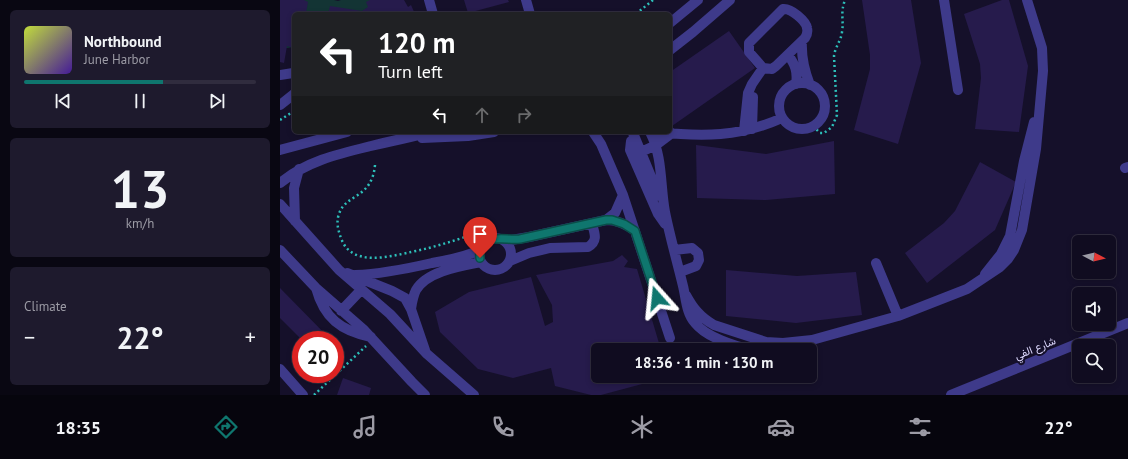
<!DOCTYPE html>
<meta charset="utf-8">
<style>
:root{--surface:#100c20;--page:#1e1a2d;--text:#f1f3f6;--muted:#9c9ba5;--line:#302c3e;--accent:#0f766e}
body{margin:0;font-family:"PT Sans",Vazirmatn,sans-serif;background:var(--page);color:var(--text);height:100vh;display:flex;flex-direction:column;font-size:15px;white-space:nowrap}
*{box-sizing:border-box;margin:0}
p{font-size:13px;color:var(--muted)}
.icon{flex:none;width:22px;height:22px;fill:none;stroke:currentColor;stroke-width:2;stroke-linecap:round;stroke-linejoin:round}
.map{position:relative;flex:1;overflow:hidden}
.drawer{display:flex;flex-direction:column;gap:10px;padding:10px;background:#090712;width:280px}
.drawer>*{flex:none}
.guide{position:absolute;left:12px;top:12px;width:380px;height:122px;border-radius:6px;box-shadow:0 2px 6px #0003,0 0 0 1px var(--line);background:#202124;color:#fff;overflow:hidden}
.needle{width:26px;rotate:97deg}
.tools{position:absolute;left:792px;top:235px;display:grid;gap:8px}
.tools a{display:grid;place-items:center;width:44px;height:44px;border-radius:6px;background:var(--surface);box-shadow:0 2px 6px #0003,0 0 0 1px var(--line);font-size:20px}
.speed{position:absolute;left:12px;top:331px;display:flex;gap:8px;font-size:20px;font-weight:700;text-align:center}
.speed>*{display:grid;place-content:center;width:52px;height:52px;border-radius:50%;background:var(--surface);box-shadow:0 2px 6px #0003,0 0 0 1px var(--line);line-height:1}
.speed .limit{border:6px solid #d22;background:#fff;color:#111}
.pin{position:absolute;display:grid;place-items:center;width:34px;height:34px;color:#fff;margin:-41px -17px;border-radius:50% 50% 50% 0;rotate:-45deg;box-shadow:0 0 4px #0007}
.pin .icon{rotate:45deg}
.me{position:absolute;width:44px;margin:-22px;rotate:342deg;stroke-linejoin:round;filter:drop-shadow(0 0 3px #0008)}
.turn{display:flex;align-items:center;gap:14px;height:84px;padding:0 20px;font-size:18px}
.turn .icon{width:52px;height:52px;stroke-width:2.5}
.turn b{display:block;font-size:28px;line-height:34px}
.lanes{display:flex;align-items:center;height:38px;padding:0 20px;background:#0003;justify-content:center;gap:20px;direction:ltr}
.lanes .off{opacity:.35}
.big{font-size:30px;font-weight:600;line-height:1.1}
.drawer .card{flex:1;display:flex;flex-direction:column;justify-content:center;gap:6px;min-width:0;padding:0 14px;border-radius:6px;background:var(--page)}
.drawer .dial{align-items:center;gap:0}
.dial b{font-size:52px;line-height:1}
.song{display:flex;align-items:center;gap:12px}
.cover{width:48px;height:48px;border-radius:6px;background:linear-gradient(135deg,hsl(70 70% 55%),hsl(260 70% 35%))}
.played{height:4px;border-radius:2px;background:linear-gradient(90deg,var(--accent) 60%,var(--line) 60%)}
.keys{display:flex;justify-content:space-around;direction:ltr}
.heat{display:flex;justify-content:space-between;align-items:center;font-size:22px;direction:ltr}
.trip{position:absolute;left:311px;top:343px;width:226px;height:40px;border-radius:6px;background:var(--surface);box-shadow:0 2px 6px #0003,0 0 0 1px var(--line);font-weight:600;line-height:40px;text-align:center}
.menu{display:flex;height:64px;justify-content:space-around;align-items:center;background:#06050d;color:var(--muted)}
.menu .icon{width:28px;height:28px}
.menu .active{color:var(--accent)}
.menu b{font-size:18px;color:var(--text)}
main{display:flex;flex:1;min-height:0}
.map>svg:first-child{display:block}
.green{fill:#133434}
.building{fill:#261b4c}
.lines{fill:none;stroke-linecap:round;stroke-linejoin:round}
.path{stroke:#2dbfb9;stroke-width:2.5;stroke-dasharray:2 3;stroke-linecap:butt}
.minor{stroke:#3e3a8a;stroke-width:10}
.route-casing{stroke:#0a4d48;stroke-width:10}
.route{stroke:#0f766e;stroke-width:7}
.labels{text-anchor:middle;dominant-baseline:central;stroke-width:4;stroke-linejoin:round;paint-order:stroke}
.street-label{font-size:11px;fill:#ded9ff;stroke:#15102a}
</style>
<main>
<section class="drawer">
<div class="card">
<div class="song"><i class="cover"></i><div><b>Northbound</b><p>June Harbor</p></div></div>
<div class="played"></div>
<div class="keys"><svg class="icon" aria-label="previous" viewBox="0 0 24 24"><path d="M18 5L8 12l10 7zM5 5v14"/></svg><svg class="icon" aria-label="pause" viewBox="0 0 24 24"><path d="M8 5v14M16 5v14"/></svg><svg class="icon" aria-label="next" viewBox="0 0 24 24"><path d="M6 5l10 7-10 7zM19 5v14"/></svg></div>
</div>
<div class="card dial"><b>13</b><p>km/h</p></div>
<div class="card"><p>Climate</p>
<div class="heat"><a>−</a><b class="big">22°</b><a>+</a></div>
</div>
</section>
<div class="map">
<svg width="848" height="395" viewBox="0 0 848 395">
<rect width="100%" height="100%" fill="#15102a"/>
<path class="green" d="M0,0H54L58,1L61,0H110L93,14H14V47L0,49Z"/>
<path class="building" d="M0,0H24L28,2L26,13H30L14,14V48L7,46L4,63L0,62Z
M90,0H124L128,7L131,5L135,14H48L50,6L82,11L88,7L86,2Z
M184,0H228L229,2L188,13Z
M582,0H631L641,63L618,144L574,130L590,69V55Z
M722,0H729L748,66L739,132L695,129L701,78L700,64L684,14Z
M449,31L475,68L392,126L390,123V72Z
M554,141L555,194L486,200L417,198L416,145L486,154Z
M700,162L736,182L715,230L647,283L625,253L664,223L675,211Z
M342,255L348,261L344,267L357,269L381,350H318V376H392L321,395H311L275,386L271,368L233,378L198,369L160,332L155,312L189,292L251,277L265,326L273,322L272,305L256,275L333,261Z
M446,270L517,276L576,272L582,315L516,323L446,316Z
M0,288L51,340H22L0,318Z
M63,378L91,388L89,395H57Z"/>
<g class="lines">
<path class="path" d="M356,14L373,0
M0,120L14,111
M533,126L540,133H544L552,127L557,115L554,56C555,47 561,41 562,32C564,20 560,13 565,0
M95,165C92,199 65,194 59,214C56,222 58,230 61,238C71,267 108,257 131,252C156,247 176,240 200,232L206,234L210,239
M34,395L86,346"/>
<path class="minor" d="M149,0L153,14
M246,0L250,14
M664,0L678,90
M503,9C511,8 526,21 527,28C528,32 527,35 525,38L496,66L492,69L483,68L469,52V43Z
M390,23L418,0
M522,41C521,57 524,70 530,85
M390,50L413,32L450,0
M508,55C515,64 518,72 516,84
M0,75L13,73
M499 106a23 23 0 1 1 46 0a23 23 0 1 1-46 0Z
M0,105L14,94
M472,129L473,97
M464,131L468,93L472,84L483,68
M313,132L321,144L343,195L390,338
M370,132C383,157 380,185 385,212C390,237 397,261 403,286C406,298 406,313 415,323C426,337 455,346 472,350
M377,132C422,137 460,137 502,118
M353,133L379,196
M142,138L188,136L214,132
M355,138L351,141L350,150L378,214L385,224
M0,150L67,132
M361,152L376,145L392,133
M845,168L848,167
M0,183C27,161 58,154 91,146C111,141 132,137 152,132
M0,204L59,270L110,314L147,354L194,395
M326,220L335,213L343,195
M15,221L14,188L19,169
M199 254a16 16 0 1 1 32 0a16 16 0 1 1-32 0Z
M223,240H231L249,237L326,220C337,220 346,224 355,231
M0,250L36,288L83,329L132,382L145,395
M394,250L412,248L418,253L419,260L416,266L400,272
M230,261L249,253L270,248L308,247C318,241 315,234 312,224
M596,263L618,316
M67,273L112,291L125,298L131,309L145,350
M705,274L721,254L730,236L744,161L754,122
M75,275C102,274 126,269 152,263C169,260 185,257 200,250
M36,288C44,318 61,331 91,337
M406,295C413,308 420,317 434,325L486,342L503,343L532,340L618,316L687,289L720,267L728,259L734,250L742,230L756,149L763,71L762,48L747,0
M131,309C132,302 133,296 136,290C147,271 181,266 201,262
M61,311L81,290
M0,369L23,395
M671,395L848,323"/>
</g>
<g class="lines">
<g class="route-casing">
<path id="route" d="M200,258C197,231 225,241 240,239L326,220H332L344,224L355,231L377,298"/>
</g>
<use href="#route" class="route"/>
</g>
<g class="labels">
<g class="street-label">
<text transform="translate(755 348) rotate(-22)">شارع الفي</text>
</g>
</g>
</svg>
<div class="tools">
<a><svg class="needle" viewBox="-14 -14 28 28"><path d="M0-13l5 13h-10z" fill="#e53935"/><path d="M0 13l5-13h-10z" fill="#9c9ba5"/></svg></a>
<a><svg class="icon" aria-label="sound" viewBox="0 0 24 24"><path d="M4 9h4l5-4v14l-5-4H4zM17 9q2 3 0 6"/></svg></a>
<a><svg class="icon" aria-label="search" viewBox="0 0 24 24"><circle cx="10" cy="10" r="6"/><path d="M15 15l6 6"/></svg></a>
</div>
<div class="speed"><div class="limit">20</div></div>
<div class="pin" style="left:200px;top:258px;background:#d93025"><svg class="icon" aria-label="arrive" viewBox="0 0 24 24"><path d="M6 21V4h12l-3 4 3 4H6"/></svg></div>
<svg class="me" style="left:377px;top:298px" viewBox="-20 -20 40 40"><path d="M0-17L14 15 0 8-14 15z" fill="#0f766e" stroke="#fff" stroke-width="4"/></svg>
<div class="trip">18:36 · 1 min · 130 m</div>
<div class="guide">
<div class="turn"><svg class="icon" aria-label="left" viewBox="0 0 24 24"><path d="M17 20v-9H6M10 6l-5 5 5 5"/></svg><div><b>120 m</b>Turn left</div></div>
<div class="lanes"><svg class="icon" aria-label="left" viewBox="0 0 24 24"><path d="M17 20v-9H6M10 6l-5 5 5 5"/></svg><svg class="icon off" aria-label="ahead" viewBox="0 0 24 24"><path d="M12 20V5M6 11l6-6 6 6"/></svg><svg class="icon off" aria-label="right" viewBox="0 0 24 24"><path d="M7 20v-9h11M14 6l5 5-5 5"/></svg></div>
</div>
</div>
</main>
<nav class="menu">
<b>18:35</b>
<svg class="icon active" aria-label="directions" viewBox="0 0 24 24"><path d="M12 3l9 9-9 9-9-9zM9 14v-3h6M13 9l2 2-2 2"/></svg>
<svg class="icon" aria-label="music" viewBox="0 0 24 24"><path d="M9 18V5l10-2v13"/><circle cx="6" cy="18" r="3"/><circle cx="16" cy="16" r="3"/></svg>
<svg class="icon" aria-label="phone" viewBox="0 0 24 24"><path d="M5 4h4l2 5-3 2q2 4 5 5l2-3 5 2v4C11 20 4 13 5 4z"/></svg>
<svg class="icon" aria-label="climate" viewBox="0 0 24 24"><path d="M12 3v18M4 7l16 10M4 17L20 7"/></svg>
<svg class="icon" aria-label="car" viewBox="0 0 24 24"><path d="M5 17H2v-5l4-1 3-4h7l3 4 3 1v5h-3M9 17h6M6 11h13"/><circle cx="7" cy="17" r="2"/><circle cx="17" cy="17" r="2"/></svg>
<svg class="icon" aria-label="filters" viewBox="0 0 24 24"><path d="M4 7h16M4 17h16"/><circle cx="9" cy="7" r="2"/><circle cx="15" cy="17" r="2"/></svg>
<b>22°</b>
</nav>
